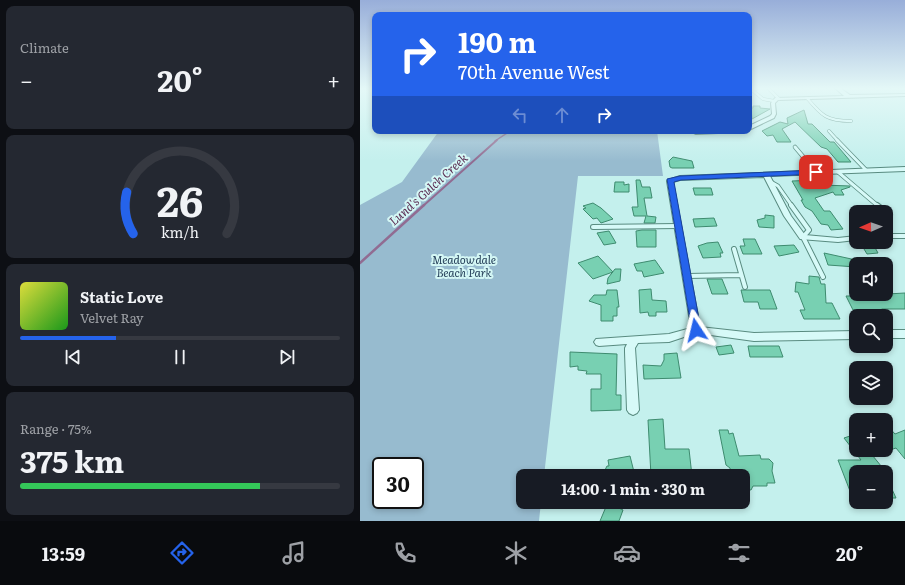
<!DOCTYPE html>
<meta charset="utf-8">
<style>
:root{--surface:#171b24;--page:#242831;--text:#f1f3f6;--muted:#9ea1a6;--line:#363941;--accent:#2563eb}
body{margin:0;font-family:Literata,serif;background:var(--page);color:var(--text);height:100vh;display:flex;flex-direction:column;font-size:15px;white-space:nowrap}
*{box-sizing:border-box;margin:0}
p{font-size:13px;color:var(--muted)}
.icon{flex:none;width:22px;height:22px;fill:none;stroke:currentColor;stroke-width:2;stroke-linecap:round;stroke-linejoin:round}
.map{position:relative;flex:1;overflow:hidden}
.details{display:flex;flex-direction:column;gap:6px;padding:6px;background:#0d0f14;width:360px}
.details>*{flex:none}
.guide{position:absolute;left:12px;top:12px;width:380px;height:122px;border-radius:8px;box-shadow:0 2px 6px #0003;background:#2563eb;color:#fff;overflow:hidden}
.needle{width:26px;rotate:268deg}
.controls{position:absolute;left:489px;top:205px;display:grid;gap:8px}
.controls a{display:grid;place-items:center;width:44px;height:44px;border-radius:8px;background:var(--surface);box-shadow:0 2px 6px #0003;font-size:20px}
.speed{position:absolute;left:12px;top:457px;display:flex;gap:8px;font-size:20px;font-weight:700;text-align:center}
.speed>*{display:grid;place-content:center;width:52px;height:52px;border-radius:50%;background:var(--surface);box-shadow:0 2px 6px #0003;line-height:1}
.speed .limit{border:2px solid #111;border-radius:6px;background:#fff;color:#111}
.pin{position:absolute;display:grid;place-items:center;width:34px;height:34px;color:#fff;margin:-17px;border-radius:8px;box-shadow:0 2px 6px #0006}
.me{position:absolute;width:44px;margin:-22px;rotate:350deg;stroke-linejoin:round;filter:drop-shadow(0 0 3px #0008)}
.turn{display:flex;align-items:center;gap:14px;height:84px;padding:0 20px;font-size:18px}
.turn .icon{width:52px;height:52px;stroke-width:2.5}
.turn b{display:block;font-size:28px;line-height:34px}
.lanes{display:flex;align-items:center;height:38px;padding:0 20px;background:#0003;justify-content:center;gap:20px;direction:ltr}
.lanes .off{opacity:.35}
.big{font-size:30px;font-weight:700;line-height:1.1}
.details .widget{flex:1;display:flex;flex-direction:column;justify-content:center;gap:6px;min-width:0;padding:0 14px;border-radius:8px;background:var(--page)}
.details .dial{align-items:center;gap:0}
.dial svg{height:104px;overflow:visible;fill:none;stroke:var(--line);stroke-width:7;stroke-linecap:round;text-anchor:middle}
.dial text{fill:var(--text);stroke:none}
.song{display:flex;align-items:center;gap:12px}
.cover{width:48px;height:48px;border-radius:6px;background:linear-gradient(135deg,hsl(60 70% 55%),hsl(120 70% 35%))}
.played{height:4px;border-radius:2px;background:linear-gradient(90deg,var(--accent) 30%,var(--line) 30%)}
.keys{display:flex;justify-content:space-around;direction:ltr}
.heat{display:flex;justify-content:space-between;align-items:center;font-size:22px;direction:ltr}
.charge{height:6px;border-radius:3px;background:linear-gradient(90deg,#34c759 75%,var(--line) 0)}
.trip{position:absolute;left:156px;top:469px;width:234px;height:40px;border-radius:8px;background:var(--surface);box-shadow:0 2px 6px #0003;font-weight:700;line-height:40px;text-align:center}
.tab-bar{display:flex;height:64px;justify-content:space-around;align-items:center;background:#090b0e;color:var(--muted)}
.tab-bar .icon{width:28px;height:28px}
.tab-bar .on{color:var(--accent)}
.tab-bar b{font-size:18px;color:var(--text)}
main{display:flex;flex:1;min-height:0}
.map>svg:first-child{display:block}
.green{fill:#97bbcf;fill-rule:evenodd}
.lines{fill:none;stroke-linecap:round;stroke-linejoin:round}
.stream-far2{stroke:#916c92;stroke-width:1.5}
.stream-far1{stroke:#916c92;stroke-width:2}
.stream{stroke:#916c92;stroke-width:2.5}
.building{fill:#78d0b2;stroke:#3e8b6f}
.lane-far2-casing{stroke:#598b80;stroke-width:3.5}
.lane-far1-casing{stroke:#598b80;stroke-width:4.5}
.lane-casing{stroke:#598b80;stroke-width:6}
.street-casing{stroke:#598b80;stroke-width:2}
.lane-far2{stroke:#d7faf8;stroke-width:2.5}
.lane-far1{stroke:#d7faf8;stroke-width:3}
.lane{stroke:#d7faf8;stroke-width:4}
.street{fill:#d7faf8;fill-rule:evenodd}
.route{fill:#2563eb;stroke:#184099}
.labels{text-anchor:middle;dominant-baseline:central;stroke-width:4;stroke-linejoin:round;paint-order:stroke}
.park-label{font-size:11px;font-style:italic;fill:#243e58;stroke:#d4f7f5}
.water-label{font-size:12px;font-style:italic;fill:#5b2d53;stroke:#d4f7f5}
</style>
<main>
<section class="details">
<div class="widget"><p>Climate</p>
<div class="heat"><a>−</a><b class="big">20°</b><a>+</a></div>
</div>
<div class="widget dial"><svg viewBox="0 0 100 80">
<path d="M14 69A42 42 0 1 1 86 69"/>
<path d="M14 69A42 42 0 0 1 9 37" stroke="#2563eb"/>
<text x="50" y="56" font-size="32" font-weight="700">26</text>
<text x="50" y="72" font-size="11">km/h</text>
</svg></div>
<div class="widget">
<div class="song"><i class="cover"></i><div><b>Static Love</b><p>Velvet Ray</p></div></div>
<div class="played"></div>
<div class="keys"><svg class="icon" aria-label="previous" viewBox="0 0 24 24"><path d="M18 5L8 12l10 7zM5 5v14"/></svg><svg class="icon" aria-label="pause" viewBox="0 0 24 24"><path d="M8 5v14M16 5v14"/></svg><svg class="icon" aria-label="next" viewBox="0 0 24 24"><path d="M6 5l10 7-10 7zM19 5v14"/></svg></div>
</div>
<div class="widget"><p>Range · 75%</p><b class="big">375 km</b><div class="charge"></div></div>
</section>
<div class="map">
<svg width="545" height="521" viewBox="0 0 545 521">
<rect width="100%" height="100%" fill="#c4f0ed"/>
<path class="green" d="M79,131H297L303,176H218L184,476H163V502H181L179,521H0V205L42,182ZM21,466H55V500H21Z"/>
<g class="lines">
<path class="stream-far2" d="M135,141L150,131"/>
<path class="stream-far1" d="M63,206L137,140"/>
<path class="stream" d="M0,263L64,205"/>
</g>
<path class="building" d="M393,106H400V108L410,109L392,119L391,108H393Z
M444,110L448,124H452L470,142H474L491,162H478L467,149L461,147L435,122L422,129L431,142H417L413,135L407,136L402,131L420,122L428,124L427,118Z
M313,157L332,161L334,168H312L310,167L309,161Z
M276,180H280L282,187H290L292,198H284L287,216L296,217L295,223H284L286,216H274L272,207H278Z
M458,180L462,185L490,186V187L481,190L484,195H475L473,192L455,198L464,211H470L483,229L471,230L468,225L461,224L452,211L445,207L441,200H443L432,181Z
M255,182H264V185L269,184V192H254Z
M333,188H351L353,195H335Z
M233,203L241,208L253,219L241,223L237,218L233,219L223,209L226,208L223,206Z
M405,215L414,216V228L399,227L397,220L405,218Z
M354,218L357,226L335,227L333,219Z
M282,230H296V247H277L276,231Z
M249,231L256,243L244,245L237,233Z
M383,239H395L402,254H383L380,246H385Z
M358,242L363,253H360L361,257L343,258L338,246L347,243Z
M501,244H513L518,253L507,254Z
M434,245L439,252L419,256L414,246Z
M464,253L496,260V267L468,265Z
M238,256L253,272L233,279L218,263Z
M295,260L304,273L284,277L282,271H277L274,264Z
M255,269H261L260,281L247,284L248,278Z
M449,276L459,277L461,284H465L466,303H472L480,319H444L440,310H445L438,292H435L436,282L449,284Z
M347,279H362L368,294H352Z
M291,289L292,300L306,301L307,312H296V316H289L288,312L280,313L279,290Z
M247,290H257L259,307H257V316H253V321H241V305L229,301L234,295H246Z
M381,290H410L417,309H400L398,302H384Z
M545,293V309H522L517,312L493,310L486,296H497L496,294L529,296L527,294Z
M371,345L374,353L359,355L356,347Z
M388,346H419L423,357H390Z
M210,352L257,354L256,395H261V410L231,411V389H241V374H226L227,371L218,370V366L210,367Z
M317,353L321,378L284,379L283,365L301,366L304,360V354Z
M303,419L305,449H329L332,476H291L288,420Z
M526,424L535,434L545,430V459L536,448L530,450L526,445Z
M359,430H368L369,434L373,433L379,456L400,455L401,459H409L413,463L412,471L415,483H407V486H393L391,490L383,489V476H371L370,468L366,465Z
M496,434V450H508L526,472H496L495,504L478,460H501L484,438Z
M270,456L275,476H242L247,466H249L248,460Z
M526,476L536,498H526Z
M248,502H254L255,506L263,510L259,521H240Z"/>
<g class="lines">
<g class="lane-far2-casing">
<path id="lane-far2" d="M398,88L392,90L403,99L414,101
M408,88L419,99
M447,98C462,116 467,121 491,121
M469,131L478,141"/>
</g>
<g class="lane-far1-casing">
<path id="lane-far1" d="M477,140L506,170
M435,147L456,172
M478,172L518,206
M411,182L418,186L432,206"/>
</g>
<g class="lane-casing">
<path id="lane" d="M431,205L449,230L443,237L463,277
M517,205L530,215
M233,227L318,226
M374,249L385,287
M327,276L381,275"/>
</g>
<g class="street-casing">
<path id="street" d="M475,88H480L490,95L545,94V96L418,100L415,103L416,114L414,118L389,130V126L410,116L412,114L411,103L415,98L484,96Z
M334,131H361L358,133L336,134L334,133Z
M545,167V171L410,176L431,216L445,235L478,238L496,236V240L478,242L440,239L424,216L404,177L320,180L313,182L340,327L394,333L496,331V339L394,341L336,333L309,342L278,343L275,348L279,410L277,413L273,415L269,413L267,410L265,352V348L267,344L239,346L236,345L234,342L236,339L309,334L331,328L307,181L308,180L320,176Z
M526,234H545V238H526Z
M526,330H545V338H526Z"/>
</g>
<use href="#lane-far2" class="lane-far2"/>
<use href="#lane-far1" class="lane-far1"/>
<use href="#lane" class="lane"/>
<use href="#street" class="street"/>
</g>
<linearGradient id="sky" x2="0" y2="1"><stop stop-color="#98aed9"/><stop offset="0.55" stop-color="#e4f8f7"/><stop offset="1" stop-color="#e4f8f7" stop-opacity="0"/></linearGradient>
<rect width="545" height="161" fill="url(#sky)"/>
<path class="route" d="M456,170L460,172L459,174L321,180L314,182L341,330L340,333H332L307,179L320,176Z"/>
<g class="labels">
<g class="park-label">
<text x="104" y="259">Meadowdale<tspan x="104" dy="13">Beach Park</tspan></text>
</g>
<g class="water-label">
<text transform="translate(68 189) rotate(-42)">Lund's Gulch Creek</text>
</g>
</g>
</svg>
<div class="controls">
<a><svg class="needle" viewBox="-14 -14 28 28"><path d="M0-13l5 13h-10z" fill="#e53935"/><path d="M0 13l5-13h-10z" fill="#9ea1a6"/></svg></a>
<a><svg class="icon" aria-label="sound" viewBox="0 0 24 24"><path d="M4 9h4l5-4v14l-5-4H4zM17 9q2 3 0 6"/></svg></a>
<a><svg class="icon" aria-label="search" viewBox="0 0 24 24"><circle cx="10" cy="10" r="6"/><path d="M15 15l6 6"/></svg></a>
<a><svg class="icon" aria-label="layers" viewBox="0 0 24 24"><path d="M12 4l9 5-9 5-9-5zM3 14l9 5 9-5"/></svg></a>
<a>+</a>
<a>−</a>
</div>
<div class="speed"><div class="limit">30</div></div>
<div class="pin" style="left:456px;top:172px;background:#d93025"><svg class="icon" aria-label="arrive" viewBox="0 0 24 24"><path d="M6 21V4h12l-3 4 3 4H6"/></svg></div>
<svg class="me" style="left:336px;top:330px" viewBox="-20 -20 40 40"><path d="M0-17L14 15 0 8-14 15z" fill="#2563eb" stroke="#fff" stroke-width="4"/></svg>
<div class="trip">14:00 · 1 min · 330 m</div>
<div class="guide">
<div class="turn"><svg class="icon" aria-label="right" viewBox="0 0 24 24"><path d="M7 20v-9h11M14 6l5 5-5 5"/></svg><div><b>190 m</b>70th Avenue West</div></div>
<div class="lanes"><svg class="icon off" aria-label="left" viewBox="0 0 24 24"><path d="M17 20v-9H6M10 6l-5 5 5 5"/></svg><svg class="icon off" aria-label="ahead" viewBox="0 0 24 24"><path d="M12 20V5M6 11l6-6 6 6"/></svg><svg class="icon" aria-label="right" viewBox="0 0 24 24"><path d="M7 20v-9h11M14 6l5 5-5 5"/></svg></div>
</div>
</div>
</main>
<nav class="tab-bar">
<b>13:59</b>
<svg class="icon on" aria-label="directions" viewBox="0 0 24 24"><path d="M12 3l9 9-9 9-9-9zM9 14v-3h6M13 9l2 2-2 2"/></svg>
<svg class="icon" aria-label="music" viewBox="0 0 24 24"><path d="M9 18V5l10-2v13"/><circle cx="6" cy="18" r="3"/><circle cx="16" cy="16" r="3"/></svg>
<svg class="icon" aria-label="phone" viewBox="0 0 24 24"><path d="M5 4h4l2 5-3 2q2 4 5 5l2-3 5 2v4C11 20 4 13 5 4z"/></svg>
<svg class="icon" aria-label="climate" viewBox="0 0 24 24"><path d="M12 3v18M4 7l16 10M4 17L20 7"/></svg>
<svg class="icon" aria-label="car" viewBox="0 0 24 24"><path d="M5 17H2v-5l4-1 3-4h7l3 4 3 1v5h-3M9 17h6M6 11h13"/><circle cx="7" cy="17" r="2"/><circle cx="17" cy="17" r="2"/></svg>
<svg class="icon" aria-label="filters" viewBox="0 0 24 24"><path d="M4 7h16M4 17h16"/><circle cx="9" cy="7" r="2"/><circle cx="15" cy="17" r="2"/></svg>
<b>20°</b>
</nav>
